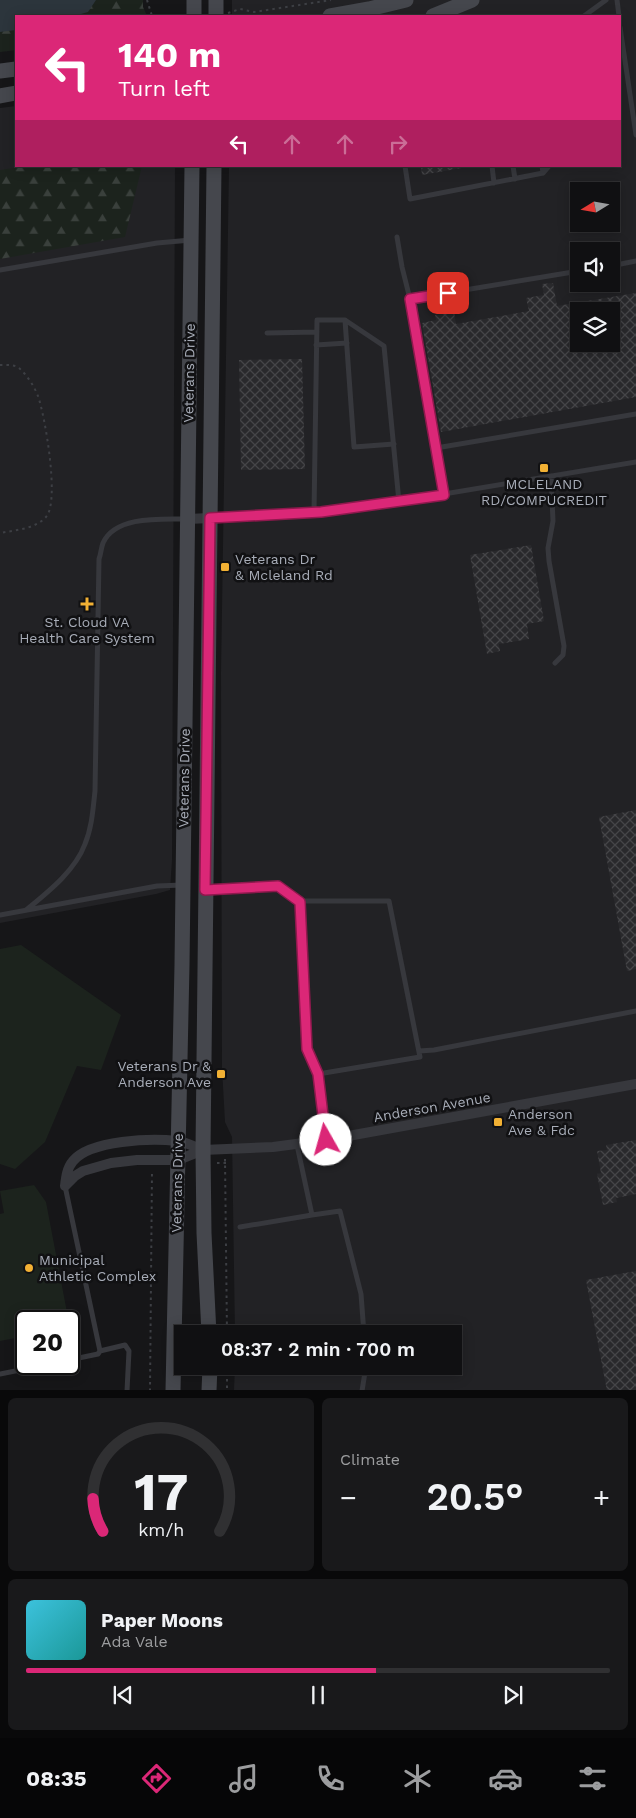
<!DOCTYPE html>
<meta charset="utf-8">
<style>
:root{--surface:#101012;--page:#19191b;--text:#f1f3f6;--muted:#9c9d9f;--line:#303032;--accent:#db2777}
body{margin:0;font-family:"Work Sans",sans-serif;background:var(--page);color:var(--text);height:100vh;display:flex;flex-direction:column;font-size:19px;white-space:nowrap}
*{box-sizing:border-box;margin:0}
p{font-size:16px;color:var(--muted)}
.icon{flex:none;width:28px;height:28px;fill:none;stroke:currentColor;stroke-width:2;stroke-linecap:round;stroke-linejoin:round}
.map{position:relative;height:1390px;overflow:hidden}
.drawer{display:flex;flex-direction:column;gap:8px;padding:8px;background:#09090a;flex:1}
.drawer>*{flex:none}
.banner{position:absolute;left:15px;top:15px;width:606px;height:152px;border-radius:0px;box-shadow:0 2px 12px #0003,0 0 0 1px var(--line);background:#db2777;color:#fff;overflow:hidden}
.needle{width:32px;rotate:259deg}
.tools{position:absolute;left:570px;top:182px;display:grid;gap:10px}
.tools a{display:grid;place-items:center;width:50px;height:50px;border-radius:0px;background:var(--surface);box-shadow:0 2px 12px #0003,0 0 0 1px var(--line);font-size:25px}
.speed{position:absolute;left:15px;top:1310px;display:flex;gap:10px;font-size:25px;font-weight:700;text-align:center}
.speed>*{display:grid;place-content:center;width:65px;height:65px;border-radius:50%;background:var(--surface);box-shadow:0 2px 12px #0003,0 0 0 1px var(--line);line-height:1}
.speed .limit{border:2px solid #111;border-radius:8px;background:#fff;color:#111}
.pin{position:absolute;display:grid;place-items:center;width:42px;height:42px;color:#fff;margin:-21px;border-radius:10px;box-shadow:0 2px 8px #0006}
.me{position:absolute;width:55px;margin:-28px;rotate:353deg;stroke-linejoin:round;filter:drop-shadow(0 0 4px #0008)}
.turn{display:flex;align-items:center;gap:18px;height:105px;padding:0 20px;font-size:22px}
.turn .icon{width:65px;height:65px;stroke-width:2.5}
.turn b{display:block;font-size:35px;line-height:42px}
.lanes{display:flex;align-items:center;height:48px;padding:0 20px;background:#0003;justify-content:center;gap:25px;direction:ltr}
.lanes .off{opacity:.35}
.big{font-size:38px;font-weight:600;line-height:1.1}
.drawer .widget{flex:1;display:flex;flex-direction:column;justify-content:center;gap:8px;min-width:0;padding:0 18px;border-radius:8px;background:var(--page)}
.drawer .dial{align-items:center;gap:0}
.dial svg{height:130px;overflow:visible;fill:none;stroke:var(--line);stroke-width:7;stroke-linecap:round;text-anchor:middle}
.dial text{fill:var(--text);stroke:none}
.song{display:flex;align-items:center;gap:15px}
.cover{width:60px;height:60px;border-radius:8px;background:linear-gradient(135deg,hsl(190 70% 55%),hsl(180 70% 35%))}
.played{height:5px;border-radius:2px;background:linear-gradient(90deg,var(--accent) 60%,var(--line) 60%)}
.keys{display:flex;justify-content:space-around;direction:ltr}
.heat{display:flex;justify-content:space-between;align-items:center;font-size:28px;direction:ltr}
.drawer .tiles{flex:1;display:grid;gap:8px;grid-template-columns:1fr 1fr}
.widget:last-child{grid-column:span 2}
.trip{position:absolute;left:174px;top:1325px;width:288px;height:50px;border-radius:0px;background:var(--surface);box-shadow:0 2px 12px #0003,0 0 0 1px var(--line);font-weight:600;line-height:50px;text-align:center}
.dock{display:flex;height:80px;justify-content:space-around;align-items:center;background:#060607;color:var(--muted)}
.dock .icon{width:35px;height:35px}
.dock .on{color:var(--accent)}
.dock b{font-size:22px;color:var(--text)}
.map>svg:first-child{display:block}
.built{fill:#222225;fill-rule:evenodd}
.forest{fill:url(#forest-firs)}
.pitch{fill:#1c231d}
.water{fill:#2c353c}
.building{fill:url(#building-cross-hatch);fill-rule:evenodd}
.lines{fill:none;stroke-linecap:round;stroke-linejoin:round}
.path{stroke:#3d3f44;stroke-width:2;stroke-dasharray:2.5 4;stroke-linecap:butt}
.service{stroke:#37383d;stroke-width:5}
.minor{stroke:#37383d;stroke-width:10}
.secondary{stroke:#45474d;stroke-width:15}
.route-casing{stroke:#8e194d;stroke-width:12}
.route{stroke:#db2777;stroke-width:9}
.poi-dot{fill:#f2b134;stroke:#111113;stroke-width:2}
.labels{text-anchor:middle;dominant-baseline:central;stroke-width:5;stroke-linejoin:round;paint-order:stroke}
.street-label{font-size:14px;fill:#a8adb8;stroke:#111113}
.poi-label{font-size:14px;fill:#a8adb8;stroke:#111113;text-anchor:start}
</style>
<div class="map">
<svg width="636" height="1391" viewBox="0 0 636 1391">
<defs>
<pattern id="forest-firs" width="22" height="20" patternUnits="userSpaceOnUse" patternTransform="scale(1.25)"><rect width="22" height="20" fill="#1c231d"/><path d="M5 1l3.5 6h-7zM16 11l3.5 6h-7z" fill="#3a403c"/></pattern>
<pattern id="building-cross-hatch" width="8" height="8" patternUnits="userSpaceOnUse" patternTransform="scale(1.25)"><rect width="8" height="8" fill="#29292c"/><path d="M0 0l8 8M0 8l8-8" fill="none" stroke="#454548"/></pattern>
</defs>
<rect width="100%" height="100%" fill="#161618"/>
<path class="built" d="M232,0H636V1390H234L235,1366H452V1334H235L232,1137L225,1122L222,1068L221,673L229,166H620V16H232ZM579,191H611V224H579ZM579,251H611V284H579ZM579,311H611V344H579Z
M16,106V166H175L172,860L170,890L156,894L0,923V108Z"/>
<path class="forest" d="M0,0H143V7L147,16H16V50L0,52Z
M25,166H142L125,237L0,259V170Z"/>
<path class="pitch" d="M21,945L121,1015L101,1070L77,1066L45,1142L15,1169L0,1164V949Z
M34,1185L46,1202L70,1328H69V1321H26V1336L0,1341V1214L4,1213L0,1191Z"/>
<path class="water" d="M0,0H96L88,12L74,16H16V30L0,32Z"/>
<path class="building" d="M421,166H466L467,167L422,175Z
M553,283L557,306L636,293V397L441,432L422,323L436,320L435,315L454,312L456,324L529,311L526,298L544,295L542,284ZM579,311H611V344H579Z
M302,359L305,469L241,470L239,360Z
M531,545L544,621L527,624L529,639L499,644L500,651L487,654L470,555Z
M636,810V969L627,971L599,817Z
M636,1140V1194L616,1198L617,1202L603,1205L597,1174L601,1173L597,1151L607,1150L606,1145Z
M636,1271V1391H607L586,1280Z"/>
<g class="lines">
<path class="path" d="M147,0L152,16
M228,13L240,9L254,12L331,0
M0,365C6,365 13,364 19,368C27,375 34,386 38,396C45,416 60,502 46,517C35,529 16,530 0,533
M225,1159L227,1334
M217,1163H226
M227,1366V1391
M150,1391L152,1170"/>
<path class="service" d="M617,0L619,16
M584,16L606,0
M620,27L636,135
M405,166L410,199L543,173L542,166
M492,166L494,183
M513,166L515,179
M543,173L549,166
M397,237L402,267L410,299L579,271
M611,266L636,261
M0,270L157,243L191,240
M410,299L444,495
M345,320L354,447L394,444
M267,333L317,332
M316,345L347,343
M436,448L636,414
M551,476L553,521L548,548L549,561L564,646L563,655L555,663
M314,513L317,320H345L384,346L399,502
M213,518L277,516L354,509L636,462
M207,890L278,886L300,901H389L420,1057L318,1074L326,1140
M300,901L307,1049L318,1074
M26,910C48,892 75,871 85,844C92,827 93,809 95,791L99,559C101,554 101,548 103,543C115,516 160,519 185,519
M0,915L157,886L182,885
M419,1051L434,1050L636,1011
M297,1145L312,1215L340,1211L361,1294L364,1334
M65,1186L100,1351L98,1354L69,1360
M240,1227L312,1215
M100,1351L125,1345L129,1351L127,1391
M0,1374L50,1364
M362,1391L366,1366"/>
<path class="minor" d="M188,519L210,518
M65,1186L75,1176L83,1171L111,1163L137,1160H178L203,1150L273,1147L326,1140L636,1084
M65,1186C66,1177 67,1168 73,1161C90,1140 152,1138 177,1141C186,1142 195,1147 203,1150"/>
<path class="secondary" d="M194,16V0
M216,16V0
M330,16L369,9L406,0
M433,16L472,0
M0,71L16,69
M0,96L16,93
M209,1334L204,1233L203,1150L214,166
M173,1391L182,965L192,166
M209,1391L210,1366"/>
</g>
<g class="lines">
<g class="route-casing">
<path id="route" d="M326,1140L318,1074L307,1049L300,902L278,886L205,890L210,518L321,512L444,495L410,299L448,293"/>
</g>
<use href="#route" class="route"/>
</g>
<g class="poi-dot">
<rect x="539" y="463" width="10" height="10" rx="2.5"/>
<rect x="220" y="562" width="10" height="10" rx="2.5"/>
<path d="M84.5 596.5h5v5h5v5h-5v5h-5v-5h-5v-5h5z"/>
<rect x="216" y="1069" width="10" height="10" rx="2.5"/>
<rect x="493" y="1117" width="10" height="10" rx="2.5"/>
<circle cx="29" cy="1268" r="5"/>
</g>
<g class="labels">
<g class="street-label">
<text transform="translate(189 373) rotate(-89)">Veterans Drive</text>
<text transform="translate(184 778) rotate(-89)">Veterans Drive</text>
<text transform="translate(432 1107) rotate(-10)">Anderson Avenue</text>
<text transform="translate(177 1183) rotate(-89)">Veterans Drive</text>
</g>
<g class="poi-label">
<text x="544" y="484" text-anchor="middle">MCLELAND<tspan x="544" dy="16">RD/COMPUCREDIT</tspan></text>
<text x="235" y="559">Veterans Dr<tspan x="235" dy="16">&amp; Mcleland Rd</tspan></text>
<text x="87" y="622" text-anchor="middle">St. Cloud VA<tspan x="87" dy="16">Health Care System</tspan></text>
<text x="211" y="1066" text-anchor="end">Veterans Dr &amp;<tspan x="211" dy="16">Anderson Ave</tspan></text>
<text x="508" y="1114">Anderson<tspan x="508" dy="16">Ave &amp; Fdc</tspan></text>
<text x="39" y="1260">Municipal<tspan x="39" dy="16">Athletic Complex</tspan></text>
</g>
</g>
</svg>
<div class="tools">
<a><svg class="needle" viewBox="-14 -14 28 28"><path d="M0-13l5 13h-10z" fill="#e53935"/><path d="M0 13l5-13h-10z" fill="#9c9d9f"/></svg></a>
<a><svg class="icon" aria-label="sound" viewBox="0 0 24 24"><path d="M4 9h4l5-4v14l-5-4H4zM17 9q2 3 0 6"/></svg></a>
<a><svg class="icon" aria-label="layers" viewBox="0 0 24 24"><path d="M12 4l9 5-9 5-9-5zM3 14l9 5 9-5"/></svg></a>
</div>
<div class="speed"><div class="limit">20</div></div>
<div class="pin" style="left:448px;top:293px;background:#d93025"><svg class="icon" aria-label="arrive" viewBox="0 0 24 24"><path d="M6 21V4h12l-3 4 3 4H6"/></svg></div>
<svg class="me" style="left:326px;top:1140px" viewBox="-20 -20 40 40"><circle r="19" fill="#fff"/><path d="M0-13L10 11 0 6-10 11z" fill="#db2777"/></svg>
<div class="trip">08:37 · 2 min · 700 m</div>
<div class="banner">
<div class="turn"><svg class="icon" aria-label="left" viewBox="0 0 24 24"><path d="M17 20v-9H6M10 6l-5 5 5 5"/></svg><div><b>140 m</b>Turn left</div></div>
<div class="lanes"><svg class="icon" aria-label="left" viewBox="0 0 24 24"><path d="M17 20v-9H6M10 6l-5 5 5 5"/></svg><svg class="icon off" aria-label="ahead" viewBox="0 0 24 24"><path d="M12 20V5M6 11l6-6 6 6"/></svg><svg class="icon off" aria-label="ahead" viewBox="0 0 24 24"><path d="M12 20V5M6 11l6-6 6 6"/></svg><svg class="icon off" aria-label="right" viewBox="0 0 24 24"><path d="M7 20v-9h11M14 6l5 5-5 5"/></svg></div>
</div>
</div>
<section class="drawer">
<div class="tiles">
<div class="widget dial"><svg viewBox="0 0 100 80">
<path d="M14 69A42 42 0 1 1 86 69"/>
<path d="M14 69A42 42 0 0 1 8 49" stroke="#db2777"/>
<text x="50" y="56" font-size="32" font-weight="700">17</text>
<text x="50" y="72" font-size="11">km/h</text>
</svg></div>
<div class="widget"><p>Climate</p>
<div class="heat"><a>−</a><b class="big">20.5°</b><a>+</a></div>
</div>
<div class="widget">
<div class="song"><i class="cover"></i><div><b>Paper Moons</b><p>Ada Vale</p></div></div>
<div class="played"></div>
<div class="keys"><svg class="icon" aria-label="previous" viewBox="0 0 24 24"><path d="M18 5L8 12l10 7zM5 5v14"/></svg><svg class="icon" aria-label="pause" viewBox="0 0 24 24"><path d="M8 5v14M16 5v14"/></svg><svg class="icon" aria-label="next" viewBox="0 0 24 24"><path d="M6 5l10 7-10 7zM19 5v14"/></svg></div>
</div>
</div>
</section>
<nav class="dock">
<b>08:35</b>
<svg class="icon on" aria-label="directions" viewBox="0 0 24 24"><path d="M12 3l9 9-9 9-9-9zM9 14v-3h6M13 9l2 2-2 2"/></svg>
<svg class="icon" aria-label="music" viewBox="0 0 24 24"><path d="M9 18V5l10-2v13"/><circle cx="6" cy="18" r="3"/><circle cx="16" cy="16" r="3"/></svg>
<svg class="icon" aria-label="phone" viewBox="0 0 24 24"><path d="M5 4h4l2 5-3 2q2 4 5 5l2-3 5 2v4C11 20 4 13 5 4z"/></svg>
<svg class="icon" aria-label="climate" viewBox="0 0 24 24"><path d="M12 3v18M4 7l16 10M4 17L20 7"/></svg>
<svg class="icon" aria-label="car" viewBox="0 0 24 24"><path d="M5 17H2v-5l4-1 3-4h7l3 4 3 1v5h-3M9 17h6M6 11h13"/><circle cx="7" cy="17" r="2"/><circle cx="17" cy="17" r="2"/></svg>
<svg class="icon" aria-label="filters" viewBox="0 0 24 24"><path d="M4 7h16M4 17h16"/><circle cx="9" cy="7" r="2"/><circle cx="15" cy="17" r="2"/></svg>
</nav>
